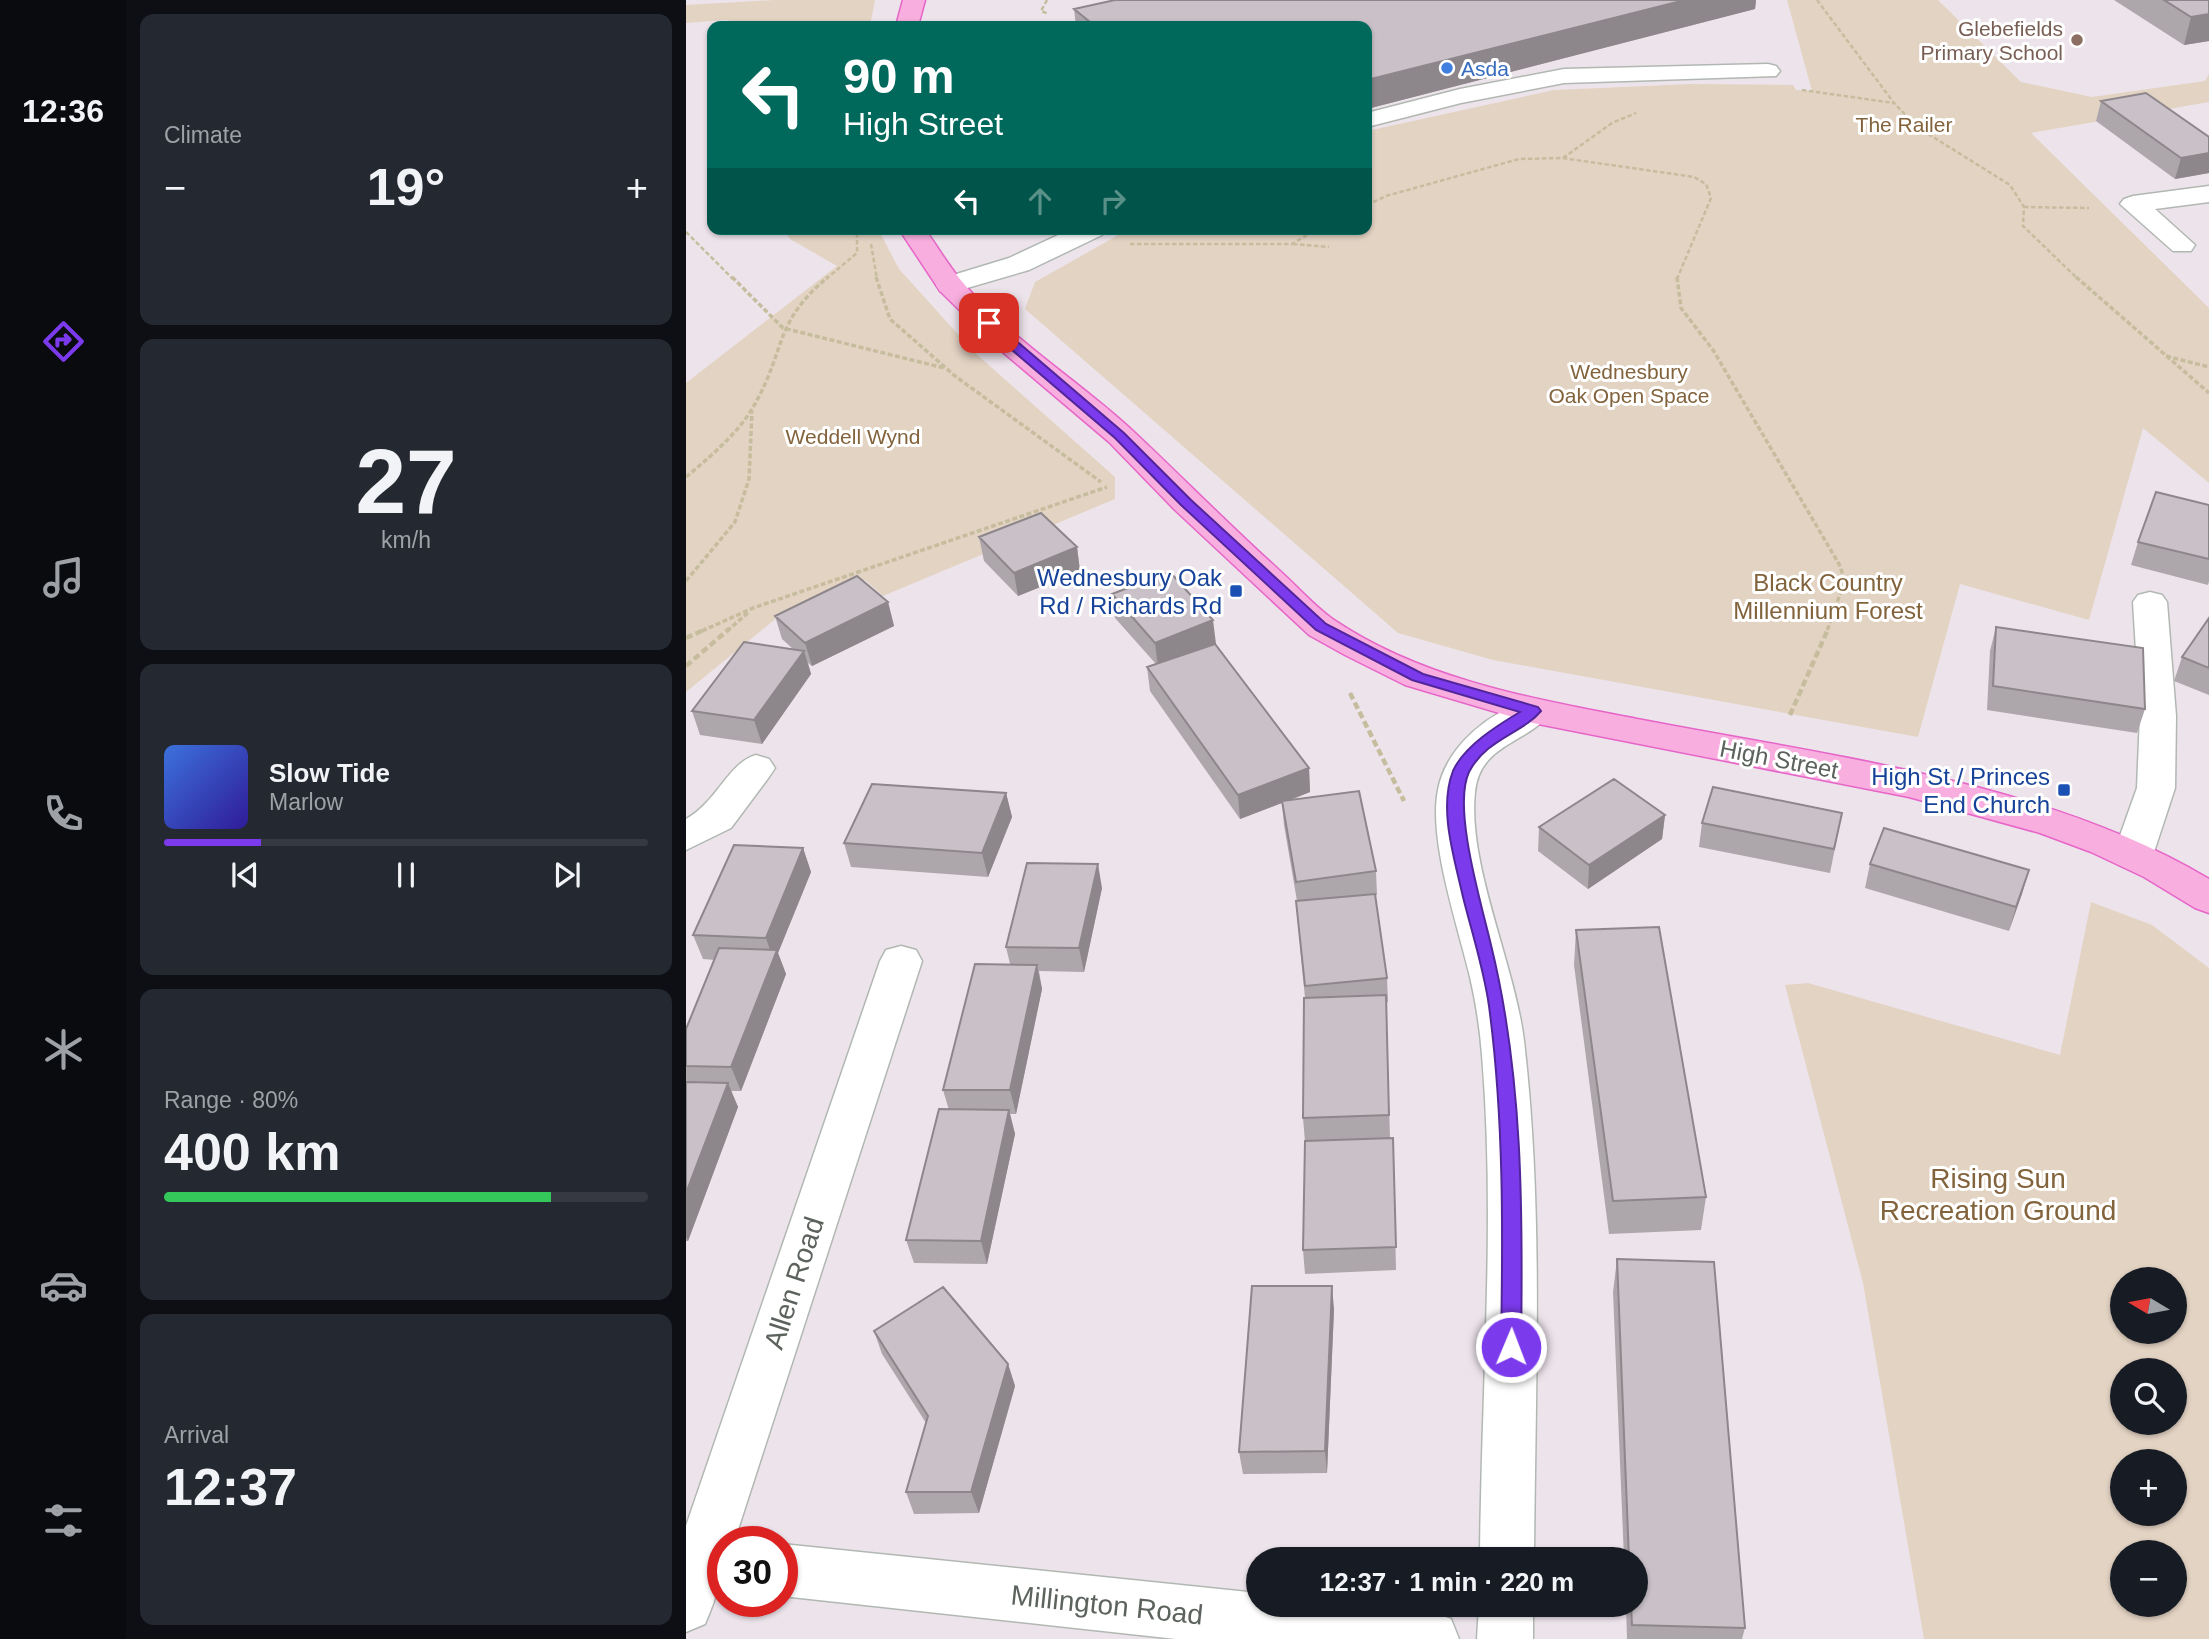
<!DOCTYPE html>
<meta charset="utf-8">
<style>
:root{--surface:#171b24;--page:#242831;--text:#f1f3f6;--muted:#9ea1a6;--line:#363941;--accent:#7c3aed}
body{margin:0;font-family:Helvetica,sans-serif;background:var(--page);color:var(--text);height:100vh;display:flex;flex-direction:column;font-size:26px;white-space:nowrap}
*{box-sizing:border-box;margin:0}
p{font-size:23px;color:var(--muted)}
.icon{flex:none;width:38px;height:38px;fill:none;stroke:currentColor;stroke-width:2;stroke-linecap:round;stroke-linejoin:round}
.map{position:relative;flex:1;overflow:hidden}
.side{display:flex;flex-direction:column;gap:14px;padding:14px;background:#0d0f14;width:560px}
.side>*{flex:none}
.hud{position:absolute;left:21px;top:21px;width:665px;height:214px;border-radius:14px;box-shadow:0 2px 5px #0004;background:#00695c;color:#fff;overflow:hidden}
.needle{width:46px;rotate:280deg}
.tools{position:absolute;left:1424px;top:1267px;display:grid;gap:14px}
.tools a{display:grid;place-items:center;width:77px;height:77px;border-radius:50%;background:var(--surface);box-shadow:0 2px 5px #0004;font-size:35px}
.speed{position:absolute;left:21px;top:1526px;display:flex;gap:14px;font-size:35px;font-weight:700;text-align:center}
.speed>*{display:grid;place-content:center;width:91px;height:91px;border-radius:50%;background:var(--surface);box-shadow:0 2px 5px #0004;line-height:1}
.speed .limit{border:10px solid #d22;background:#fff;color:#111}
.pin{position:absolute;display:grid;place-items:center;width:60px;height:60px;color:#fff;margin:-30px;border-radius:14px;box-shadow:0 4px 10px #0006}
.me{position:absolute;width:77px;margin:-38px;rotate:1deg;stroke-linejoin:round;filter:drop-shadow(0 0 5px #0008)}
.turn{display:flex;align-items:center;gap:24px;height:147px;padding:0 21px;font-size:32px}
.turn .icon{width:91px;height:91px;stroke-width:2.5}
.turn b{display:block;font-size:49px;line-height:60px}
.lanes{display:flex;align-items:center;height:66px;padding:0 21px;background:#0003;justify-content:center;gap:35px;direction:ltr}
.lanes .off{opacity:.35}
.big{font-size:52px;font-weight:800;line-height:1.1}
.side .widget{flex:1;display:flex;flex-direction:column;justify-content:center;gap:10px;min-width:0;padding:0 24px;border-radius:14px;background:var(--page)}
.side .dial{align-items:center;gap:0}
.dial b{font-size:91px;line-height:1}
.song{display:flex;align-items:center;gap:21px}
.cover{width:84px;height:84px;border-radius:10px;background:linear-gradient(135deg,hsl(220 70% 55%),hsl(250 70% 35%))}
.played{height:7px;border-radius:4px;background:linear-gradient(90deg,var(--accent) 20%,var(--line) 20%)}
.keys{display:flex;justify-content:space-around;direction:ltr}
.heat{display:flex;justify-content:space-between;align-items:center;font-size:38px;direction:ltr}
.charge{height:10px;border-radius:5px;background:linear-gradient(90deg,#34c759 80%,var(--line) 0)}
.trip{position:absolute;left:560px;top:1547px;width:402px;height:70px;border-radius:35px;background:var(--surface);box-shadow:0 2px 5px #0004;font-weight:800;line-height:70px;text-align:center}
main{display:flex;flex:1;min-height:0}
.menu{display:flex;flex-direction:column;width:126px;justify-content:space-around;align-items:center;background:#090b0e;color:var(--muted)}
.menu .icon{width:49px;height:49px}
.menu .active{color:var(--accent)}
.menu b{font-size:32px;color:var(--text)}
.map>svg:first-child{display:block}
.green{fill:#e3d3c3;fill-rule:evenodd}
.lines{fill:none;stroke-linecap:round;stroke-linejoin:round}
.minor-casing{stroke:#b1b8b2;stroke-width:3}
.major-casing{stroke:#e665c8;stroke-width:3}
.path-far2{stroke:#c6bd9e;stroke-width:2.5;stroke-dasharray:4.5 2.5;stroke-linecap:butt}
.path-far1{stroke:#c6bd9e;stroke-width:3.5;stroke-dasharray:5 2.5;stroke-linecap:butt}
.path{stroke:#c6bd9e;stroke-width:4.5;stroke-dasharray:7 3.5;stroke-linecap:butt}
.minor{fill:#fff;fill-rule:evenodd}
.major{fill:#f8aede;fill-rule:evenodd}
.wall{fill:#ada6ab}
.shaded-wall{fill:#8d878b}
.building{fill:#c9c1c7;stroke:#8d878b;stroke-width:2}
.route{fill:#7c3aed;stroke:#51269a;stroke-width:2}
.education-dot{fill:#8d6e63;stroke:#fff;stroke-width:2.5}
.shop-dot{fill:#3f7fe0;stroke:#fff;stroke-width:2.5}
.transit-dot{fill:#1a4fb4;stroke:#fff;stroke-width:2.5}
.labels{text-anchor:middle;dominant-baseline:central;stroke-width:6;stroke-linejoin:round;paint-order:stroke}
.far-education-label{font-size:21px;fill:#785e54;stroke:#fff;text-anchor:end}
.far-shop-label{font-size:21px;fill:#366cbe;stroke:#fff;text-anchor:start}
.far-park-label{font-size:21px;fill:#82633c;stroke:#fff}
.transit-label{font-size:24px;fill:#164399;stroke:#fff;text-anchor:end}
.park-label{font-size:24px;fill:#82633c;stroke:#fff}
.street-label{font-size:24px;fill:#5c635d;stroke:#fff}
.near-park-label{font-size:28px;fill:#82633c;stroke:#fff}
.near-street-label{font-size:28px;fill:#5c635d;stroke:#fff}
</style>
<main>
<nav class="menu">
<b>12:36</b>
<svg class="icon active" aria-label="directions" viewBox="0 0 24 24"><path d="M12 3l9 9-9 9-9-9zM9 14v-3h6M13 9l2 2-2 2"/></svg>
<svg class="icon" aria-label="music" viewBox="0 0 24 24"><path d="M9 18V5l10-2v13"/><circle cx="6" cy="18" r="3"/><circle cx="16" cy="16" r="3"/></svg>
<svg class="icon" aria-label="phone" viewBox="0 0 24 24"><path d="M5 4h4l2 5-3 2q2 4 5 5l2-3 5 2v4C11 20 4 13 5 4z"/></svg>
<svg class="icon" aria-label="climate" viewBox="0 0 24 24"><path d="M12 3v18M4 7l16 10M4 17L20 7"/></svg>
<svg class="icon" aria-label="car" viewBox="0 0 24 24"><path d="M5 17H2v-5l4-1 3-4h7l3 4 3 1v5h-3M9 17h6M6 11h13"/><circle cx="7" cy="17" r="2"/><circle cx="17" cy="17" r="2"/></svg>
<svg class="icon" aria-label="filters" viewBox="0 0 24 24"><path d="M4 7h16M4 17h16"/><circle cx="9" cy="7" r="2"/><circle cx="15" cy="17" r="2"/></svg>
</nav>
<section class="side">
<div class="widget"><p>Climate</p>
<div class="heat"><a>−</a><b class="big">19°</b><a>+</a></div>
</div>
<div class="widget dial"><b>27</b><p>km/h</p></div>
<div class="widget">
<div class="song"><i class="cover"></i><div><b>Slow Tide</b><p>Marlow</p></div></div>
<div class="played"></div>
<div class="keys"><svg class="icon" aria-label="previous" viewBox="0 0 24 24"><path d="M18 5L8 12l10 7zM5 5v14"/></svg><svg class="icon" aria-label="pause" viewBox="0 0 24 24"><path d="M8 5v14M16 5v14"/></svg><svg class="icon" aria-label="next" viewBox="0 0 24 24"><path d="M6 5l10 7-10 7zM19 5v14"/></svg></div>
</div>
<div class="widget"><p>Range · 80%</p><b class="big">400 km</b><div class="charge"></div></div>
<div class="widget"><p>Arrival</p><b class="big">12:37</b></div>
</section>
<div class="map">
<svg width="1523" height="1639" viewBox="0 0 1523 1639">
<rect width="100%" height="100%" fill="#ede4eb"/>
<path class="green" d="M88,0H189L184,26H77L39,20L0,23V5Z
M1101,0H1252L1335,82L1406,97L1519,81L1523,74V102L1345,133L1523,308V483L1457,428L1403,620L1274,584L1232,737L807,660L712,633L339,309L349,282L443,229H681V131L868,90L1006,84L1107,85L1110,90L1126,91Z
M97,229H192L213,269L288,352L429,477V499L197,596L179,580L93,616L0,692V383L151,266L104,239Z
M1405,902L1466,925L1523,968V1639H1238L1177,1283L1099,985L1122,983L1374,1055ZM1437,1279H1489V1332H1437ZM1437,1370H1489V1423H1437ZM1437,1461H1489V1514H1437ZM1437,1552H1489V1605H1437Z"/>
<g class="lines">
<g class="minor-casing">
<path id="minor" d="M1082,64L1090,66L1094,71L1090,76L878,83L775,103L681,127V113L774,89L878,69Z
M1523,186V202L1469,209L1509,245L1505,251H1487L1434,204L1438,199L1447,196Z
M385,229H420L416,235L343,270L264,293L254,291L250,285L254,279L323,258Z
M1464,592L1476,595L1481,602L1490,716L1489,788L1467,855L1461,865L1447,869L1433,865L1427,855L1451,788L1454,716L1447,602L1452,595Z
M847,699L860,703L865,711C844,744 794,742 789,792C781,864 829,965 838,1041C858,1212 849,1387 848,1559H794C795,1391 810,1223 796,1055C794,1029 790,1003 784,977C772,926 742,840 752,790C760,746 805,710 847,699Z
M70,755L83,759L89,768L83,777L45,828L0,850V819C31,802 42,763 70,755Z
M215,946L230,950L236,961L48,1542H37C37,1575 32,1594 19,1624L0,1632V1526L194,961L200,950Z
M96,1544L572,1593V1605C634,1605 707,1595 765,1619L773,1639H490L96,1596Z
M793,1605H847V1639H791Z"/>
</g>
<g class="major-casing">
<path id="major" d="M217,0H239L232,26H210Z
M213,229H239C250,245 261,263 273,278C322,338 391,379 447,431C496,477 543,525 593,570C611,586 628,606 648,620C737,680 848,699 951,719C1137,755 1359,781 1523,879V913L1509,908L1458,877L1405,852L1354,833L1223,797L847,723L719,685L659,655L623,635L489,510L423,442L312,348L254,291Z"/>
</g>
<path class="path-far2" d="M361,0L355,11L363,14
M1131,0L1208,103L1231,127L1324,185L1338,207L1337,226L1392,279
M382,26L396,23
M1116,90L1208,103
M877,158L926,123L950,113
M681,205L700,196L833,159L876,158L1008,177L1020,184L1025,198L991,279
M1338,207L1403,208
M0,232L47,279
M185,244L191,279
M444,244H606L631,229
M607,244L643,247
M140,279L171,253V229"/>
<path class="path-far1" d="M46,277L97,328L258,368
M190,277L204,319L269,376L415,482
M991,277L995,308L1027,350L1153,564L1159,580L1141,631
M1390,277L1523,393
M1480,356L1523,367
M0,477C26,455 54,432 70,402C100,348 88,322 142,277
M0,581L49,522L63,479L66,411
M16,631L67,608L421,487
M41,631L63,612"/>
<path class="path" d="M0,638L20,629
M0,666L43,629
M664,693L718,801
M1104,715L1142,629"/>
<use href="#minor" class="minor"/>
<use href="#major" class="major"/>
</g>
<path class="wall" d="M429,0H1070L1069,9L681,109V26H390L388,9Z
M1428,0H1523V41L1498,45Z
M1415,101L1523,137V173L1489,179L1410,121Z
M1523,505V581L1522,585L1445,565L1452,542Z
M293,537L391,547L394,571L332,596L298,561Z
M426,594L530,644L623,768L624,792L605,800L690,871L691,895L689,896L701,978L702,1002L700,1003L704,1138H707L710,1270L619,1274L617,1250L619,1142L617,1118L619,998L612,925L611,901L598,825L596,803L554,819L464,691L461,667L470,664L429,618Z
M202,602L208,626L126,666L122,663L125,674L76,744L14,735L6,711L107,649L96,639L89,616Z
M1523,618V695L1488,681L1496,657Z
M1310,627L1459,709L1451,733L1301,710L1304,651Z
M320,793L326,817L302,877L165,867L158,843Z
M1156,813L1144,873L1013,847L1016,823Z
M979,815L976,839L902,889L852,851L853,827Z
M117,848L125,872L92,953L100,974L55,1091H45L52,1107L2,1241H0V1029L29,960L17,959L7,935Z
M1184,864L1343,870L1323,931L1179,888Z
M416,888L398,972L353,971L356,989L330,1114H324L329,1134L301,1264L228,1263L220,1240L263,1110L257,1090L324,964L320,947Z
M890,930L1020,1197L1015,1230L923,1234L888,965Z
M931,1259L1059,1628L1056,1639H941L940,1605H950V1559H938L927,1292Z
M648,1309L641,1473L557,1474L553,1452Z
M188,1331L322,1364L329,1386L293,1513L228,1514L220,1492L240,1423L196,1354Z"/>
<path class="shaded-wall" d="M999,0H1070L1069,9L681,109V80Z
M1523,14V41L1498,45L1505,17Z
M1523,153V173L1489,179L1495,158Z
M391,547L394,571L332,596L328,573Z
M202,602L208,626L126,666L119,643Z
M527,620L530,644L472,667L469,643Z
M118,651L125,674L76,744L68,720Z
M623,768L624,792L554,819L552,795Z
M320,793L326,817L302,877L296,853Z
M979,815L976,839L902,889L903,865Z
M117,848L125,872L92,953L100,974L55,1091L45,1067L87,959L80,938Z
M412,864L416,888L398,972L393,948Z
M1343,870L1336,894L1323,931L1330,907Z
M351,965L356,989L330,1114L324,1090Z
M42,1083L52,1107L2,1241L0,1237V1193Z
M323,1110L329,1134L301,1264L295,1241Z
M646,1286L648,1309L641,1473L639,1451Z
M322,1364L329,1386L293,1513L285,1492Z"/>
<path class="building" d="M429,0H999L681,80V26H409L388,9Z
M1478,0H1523V14L1505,17Z
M1460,93L1523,137V153L1495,158L1415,101Z
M1470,492L1523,505V559L1452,542Z
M355,513L391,547L328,573L293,537Z
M484,572L527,620L469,643L426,594Z
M171,576L202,602L119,643L89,616Z
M1523,618V668L1496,657Z
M1310,627L1457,648L1459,709L1307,686Z
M58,642L118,651L68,720L6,711Z
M529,644L623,768L552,795L461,667Z
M928,779L979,815L903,865L853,827Z
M186,784L320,793L296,853L158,843Z
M1027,787L1156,813L1148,849L1016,823Z
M673,791L690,871L610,882L596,801Z
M1198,828L1343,870L1330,907L1184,864Z
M48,845L117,848L80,938L7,935Z
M341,863L412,864L393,948L320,947Z
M689,894L701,978L619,986L610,901Z
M973,927L1020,1197L927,1201L890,930Z
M33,948L91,950L45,1067L0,1066V1029Z
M289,964L351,965L324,1090H257Z
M700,995L703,1115L617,1118L618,998Z
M0,1082L42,1083L0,1193Z
M253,1109L323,1110L295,1241L220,1240Z
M707,1138L710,1247L617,1250L619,1141Z
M931,1259L1028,1262L1059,1628L946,1625L945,1605H950V1559H943Z
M566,1286H646L639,1451L553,1452Z
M257,1287L322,1364L285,1492H220L242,1416L188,1331Z"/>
<path class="route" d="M298,321H307L438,433L505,500L640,624L737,674L852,707L855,711C837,733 800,739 783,772C766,808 796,906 805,945C837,1075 837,1213 835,1347L832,1353L825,1356L818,1353L815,1347C817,1234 818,1118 803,1006C798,970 786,933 777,897C769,860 752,809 767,771C778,746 812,725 834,712L726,680L630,630L495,505L429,438L298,326Z"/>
<circle class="education-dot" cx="1391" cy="40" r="7"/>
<circle class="shop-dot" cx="761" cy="68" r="7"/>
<g class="transit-dot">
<rect x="543" y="584" width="14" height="14" rx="3.5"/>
<rect x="1371" y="783" width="14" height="14" rx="3.5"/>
</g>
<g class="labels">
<g class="far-education-label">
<text x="1377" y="28">Glebefields<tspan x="1377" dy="24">Primary School</tspan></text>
</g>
<g class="far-shop-label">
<text x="775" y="68">Asda</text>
</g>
<g class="far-park-label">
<text x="1218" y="124">The Railer</text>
<text x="943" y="371">Wednesbury<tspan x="943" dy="24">Oak Open Space</tspan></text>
<text x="167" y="436">Weddell Wynd</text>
</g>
<g class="transit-label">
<text x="536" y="577">Wednesbury Oak<tspan x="536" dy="28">Rd / Richards Rd</tspan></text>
<text x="1364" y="776">High St / Princes<tspan x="1364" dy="28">End Church</tspan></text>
</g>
<g class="park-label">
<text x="1142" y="582">Black Country<tspan x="1142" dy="28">Millennium Forest</tspan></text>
</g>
<g class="street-label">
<text transform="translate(1093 759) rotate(11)">High Street</text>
</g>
<g class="near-park-label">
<text x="1312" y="1178">Rising Sun<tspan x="1312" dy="32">Recreation Ground</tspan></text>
</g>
<g class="near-street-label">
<text transform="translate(108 1283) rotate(-72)">Allen Road</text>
<text transform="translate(421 1605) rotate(6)">Millington Road</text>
</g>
</g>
</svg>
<div class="tools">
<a><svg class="needle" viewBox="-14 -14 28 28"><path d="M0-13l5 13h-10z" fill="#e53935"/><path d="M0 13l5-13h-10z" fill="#9ea1a6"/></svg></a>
<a><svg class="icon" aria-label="search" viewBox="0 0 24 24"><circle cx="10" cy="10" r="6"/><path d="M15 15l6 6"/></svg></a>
<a>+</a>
<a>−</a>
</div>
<div class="speed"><div class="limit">30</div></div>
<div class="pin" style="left:303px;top:323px;background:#d93025"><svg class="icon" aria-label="arrive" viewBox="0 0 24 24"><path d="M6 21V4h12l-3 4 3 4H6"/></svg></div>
<svg class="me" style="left:825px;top:1347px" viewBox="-20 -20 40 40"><circle r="17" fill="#7c3aed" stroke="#fff" stroke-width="3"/><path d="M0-11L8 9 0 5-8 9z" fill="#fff"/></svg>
<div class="trip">12:37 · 1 min · 220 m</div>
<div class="hud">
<div class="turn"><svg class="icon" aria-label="left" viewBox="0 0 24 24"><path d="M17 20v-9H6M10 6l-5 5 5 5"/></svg><div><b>90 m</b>High Street</div></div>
<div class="lanes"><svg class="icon" aria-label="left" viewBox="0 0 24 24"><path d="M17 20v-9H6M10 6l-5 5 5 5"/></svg><svg class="icon off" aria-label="ahead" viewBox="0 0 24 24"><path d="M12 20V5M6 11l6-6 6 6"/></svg><svg class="icon off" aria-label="right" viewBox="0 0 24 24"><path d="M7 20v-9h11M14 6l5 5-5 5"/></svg></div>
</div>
</div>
</main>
